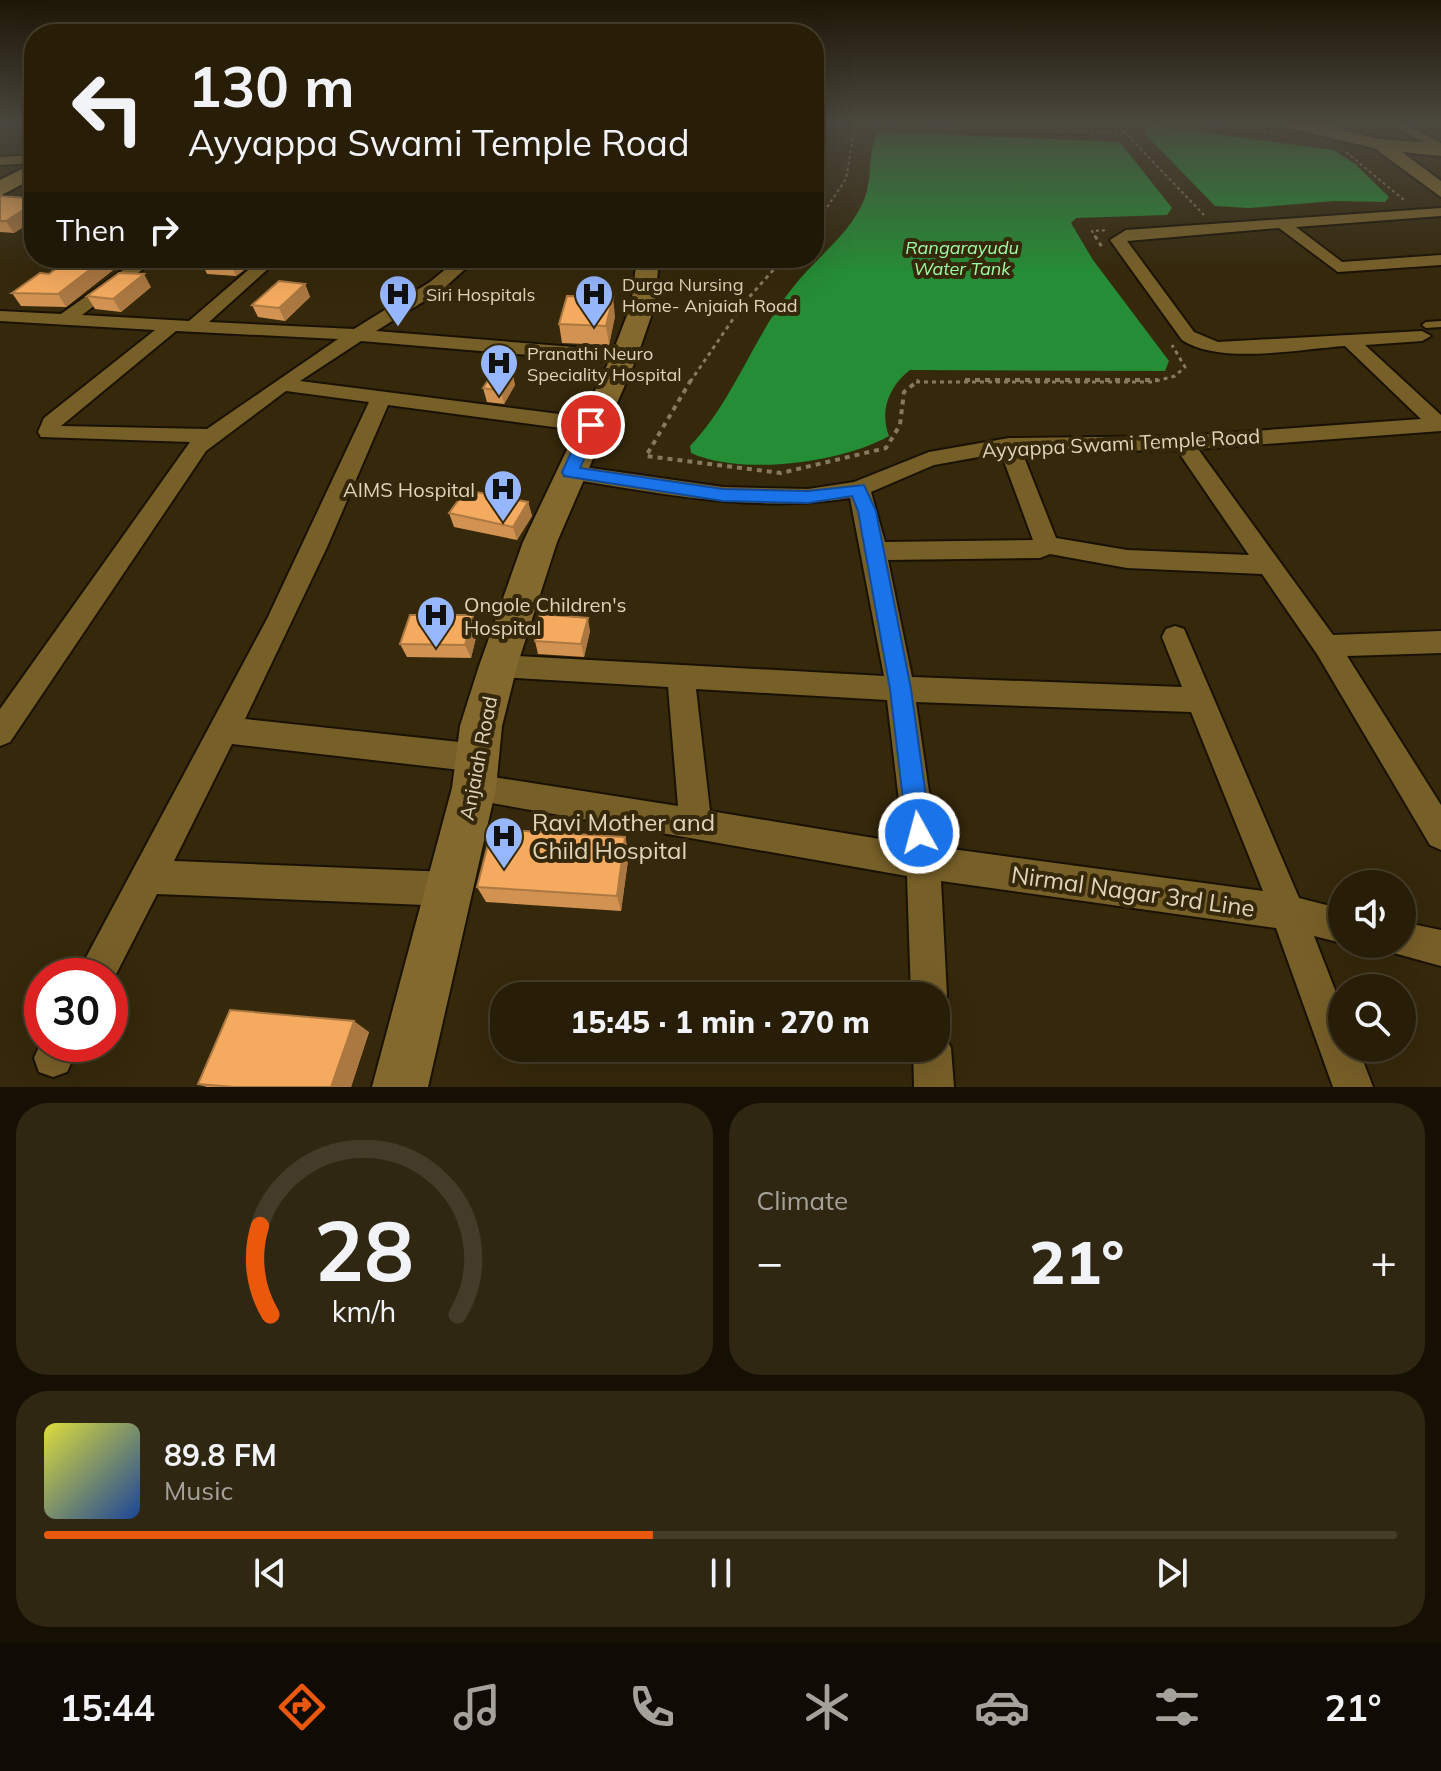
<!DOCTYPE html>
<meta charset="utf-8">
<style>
:root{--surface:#281e08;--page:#302712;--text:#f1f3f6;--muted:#a5a29c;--line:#443c29;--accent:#ea580c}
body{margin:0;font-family:Mulish,sans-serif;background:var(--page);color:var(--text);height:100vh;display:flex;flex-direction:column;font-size:30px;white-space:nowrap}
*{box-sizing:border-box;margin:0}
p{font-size:26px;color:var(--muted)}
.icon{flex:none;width:44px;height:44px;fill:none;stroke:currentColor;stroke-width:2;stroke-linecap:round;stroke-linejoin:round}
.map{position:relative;height:1087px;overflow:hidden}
.side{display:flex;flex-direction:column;gap:16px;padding:16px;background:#161004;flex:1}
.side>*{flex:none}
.banner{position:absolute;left:24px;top:24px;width:800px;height:244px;border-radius:32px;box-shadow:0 8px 32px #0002,0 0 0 2px var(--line);background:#281e08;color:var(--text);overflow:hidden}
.buttons{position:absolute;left:1328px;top:870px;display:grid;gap:16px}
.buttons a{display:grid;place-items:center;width:88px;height:88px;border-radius:50%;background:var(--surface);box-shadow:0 8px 32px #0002,0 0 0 2px var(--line);font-size:40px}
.speed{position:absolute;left:24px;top:958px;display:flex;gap:16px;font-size:40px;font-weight:700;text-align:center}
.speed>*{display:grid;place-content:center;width:104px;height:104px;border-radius:50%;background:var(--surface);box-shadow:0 8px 32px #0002,0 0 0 2px var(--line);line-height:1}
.speed .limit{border:12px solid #d22;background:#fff;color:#111}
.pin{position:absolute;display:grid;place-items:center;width:68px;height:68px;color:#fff;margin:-34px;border:4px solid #fff;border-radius:50%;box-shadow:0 2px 8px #0007}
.me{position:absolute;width:88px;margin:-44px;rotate:353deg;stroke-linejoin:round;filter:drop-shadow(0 0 6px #0008)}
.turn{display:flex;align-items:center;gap:28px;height:168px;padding:0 32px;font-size:36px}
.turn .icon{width:104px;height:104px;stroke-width:2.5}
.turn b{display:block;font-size:56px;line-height:68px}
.then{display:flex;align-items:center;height:76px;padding:0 32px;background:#0003;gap:16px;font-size:30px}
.big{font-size:60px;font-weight:800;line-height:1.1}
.side .widget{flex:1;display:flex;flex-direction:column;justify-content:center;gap:12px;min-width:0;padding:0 28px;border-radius:32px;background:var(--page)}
.side .dial{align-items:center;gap:0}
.dial svg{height:208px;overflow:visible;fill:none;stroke:var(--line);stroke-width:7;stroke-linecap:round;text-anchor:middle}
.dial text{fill:var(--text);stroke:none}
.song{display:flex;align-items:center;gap:24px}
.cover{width:96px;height:96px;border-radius:12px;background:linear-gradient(135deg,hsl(60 70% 55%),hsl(220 70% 35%))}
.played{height:8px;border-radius:4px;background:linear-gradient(90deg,var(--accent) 45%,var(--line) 45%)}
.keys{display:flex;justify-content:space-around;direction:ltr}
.heat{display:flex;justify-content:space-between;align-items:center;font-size:44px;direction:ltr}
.side .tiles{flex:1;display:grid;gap:16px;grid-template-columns:1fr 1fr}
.widget:last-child{grid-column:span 2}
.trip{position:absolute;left:490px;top:982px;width:460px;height:80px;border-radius:32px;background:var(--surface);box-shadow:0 8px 32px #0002,0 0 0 2px var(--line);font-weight:800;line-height:80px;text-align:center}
.tabs{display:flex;height:128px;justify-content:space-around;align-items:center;background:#100c03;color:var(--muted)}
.tabs .icon{width:56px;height:56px}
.tabs .selected{color:var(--accent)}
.tabs b{font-size:36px;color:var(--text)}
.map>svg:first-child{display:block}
.water{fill:#258d35}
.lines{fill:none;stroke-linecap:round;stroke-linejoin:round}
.lane-casing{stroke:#191203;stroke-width:4}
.street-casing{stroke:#191203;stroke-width:4}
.secondary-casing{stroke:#191203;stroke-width:4}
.primary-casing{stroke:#191203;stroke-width:4}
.path-far2{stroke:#86795d;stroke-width:2;stroke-dasharray:3 3;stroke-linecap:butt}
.path-far1{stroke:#86795d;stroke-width:3;stroke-dasharray:4 4;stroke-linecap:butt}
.path{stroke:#86795d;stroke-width:4;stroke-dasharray:5 5;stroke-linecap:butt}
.lane{fill:#775f28;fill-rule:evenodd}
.street{fill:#775f28;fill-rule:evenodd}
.secondary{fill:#83692d;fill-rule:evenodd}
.primary{fill:#907332;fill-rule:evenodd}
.wall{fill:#d29352}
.shaded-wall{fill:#ab7842}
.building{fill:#f4ab5f;stroke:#ab7842;stroke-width:2}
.route{fill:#1a73e8;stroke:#114b97;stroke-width:2}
.labels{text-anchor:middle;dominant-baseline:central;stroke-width:8;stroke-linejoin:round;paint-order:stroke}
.far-water-label{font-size:18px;font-style:italic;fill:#9efca3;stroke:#35280b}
.far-poi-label{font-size:18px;fill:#e1d4b8;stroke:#35280b;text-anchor:start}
.street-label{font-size:20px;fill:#e1d4b8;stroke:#35280b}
.poi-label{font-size:20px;fill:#e1d4b8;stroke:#35280b;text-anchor:end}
.near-poi-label{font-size:24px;fill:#e1d4b8;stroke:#35280b;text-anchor:start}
.near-street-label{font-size:24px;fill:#e1d4b8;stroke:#35280b}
</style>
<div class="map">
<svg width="1441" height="1087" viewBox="0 0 1441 1087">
<rect width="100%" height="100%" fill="#35280b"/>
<path class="water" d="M1155,126L1334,150L1355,164L1389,197L1385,202L1335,201L1249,208L1215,206L1147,136L1145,128Z
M885,132L1120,142L1172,208L1167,215L1076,218L1071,223L1093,260L1169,361L1165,371L910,370C890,385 879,411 889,436C841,463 742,476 691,453L690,446C734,400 754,335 794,286C816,258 850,234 864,200C873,179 867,153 877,134Z"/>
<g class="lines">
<g class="lane-casing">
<path id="lane" d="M1441,321V327L1426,328L1422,325L1426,322Z"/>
</g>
<g class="street-casing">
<path id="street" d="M1318,122H1332L1349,133L1339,136Z
M1387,122H1402L1441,143V152Z
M34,155V163L0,165V157Z
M1441,208V216L1296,227L1342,262L1441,255V265L1338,272L1279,228L1127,241L1194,332L1218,342L1422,331L1431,336L1422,341L1365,345L1441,415V431L1198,449L1333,635L1441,631V653L1347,656L1441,805V850L1430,845L1317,654L1262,574L1127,568L1050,554L1040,558L888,560L912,677L1182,687L1162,637L1166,629L1175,626L1184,629L1299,898L1342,909V943L1314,936L1342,1008V1048H1358L1373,1087H1333L1276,928L941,881L947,996L942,1009L936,1011V996H911L907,876L463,798L459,788L463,778L474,774L678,806L668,687L498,677L488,674L484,666L488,658L498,655L884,676L850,498C756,513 663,494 570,479L559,472L562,467L570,465L723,487L808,489L854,482L929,452L1009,438L1183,436L1421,419L1345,346C1300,349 1219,365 1182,340L1110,240L1126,230ZM1177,450L1249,555L1127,550L1056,538L1022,452ZM1001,453L1033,540L885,542L871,492L934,465ZM696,689L887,700L904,843L710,811ZM916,702L1191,712L1263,891L937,847Z
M140,258H158L82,315L189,321L262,258H280L209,322L354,329L430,282L459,258H477L442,290L376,331L624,351L633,357L624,363L361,341L300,381L591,418L601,425L591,432L388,405L327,547L245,719L478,744L489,748L493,758L489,768L478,772L232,744L174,861L449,872L461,877L466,889L461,901L449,906L157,894L110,986V976H78L83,963L267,619L369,402L286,391L206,451L10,742L0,746V709L190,442L41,437L38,432L44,418L155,330L0,321V311L61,314ZM176,331L338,339L207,429L61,426Z
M1402,922L1441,930V966L1390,952L1386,944H1402Z
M936,1031L945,1035L951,1048L954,1087H914L913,1048H936Z
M42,1040V1044H80L67,1072L53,1077L39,1072L34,1058Z"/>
</g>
<g class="secondary-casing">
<path id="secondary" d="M1277,122H1307L1380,139L1441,144V156L1402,152L1441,181V197L1374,148L1279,126Z
M637,258H659L655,305L637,357L557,542L517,666L502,726L496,788L428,1087H372L452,788L460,726L479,666L523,542L611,357L631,305Z"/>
</g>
<g class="primary-casing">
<path id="primary" d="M34,163V178L0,196V180Z"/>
</g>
<path class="path-far2" d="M1115,122L1204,215
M1186,122L1274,133
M1346,152L1404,200
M814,227L846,179L855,125L1125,133
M1096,238L1092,231L1108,230"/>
<path class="path-far1" d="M1095,236L1102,247
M690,382L744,303L784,258
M916,382H1152L1175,376L1185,367L1172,345"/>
<path class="path" d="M691,380L646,456L781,473L886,448L900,425L904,392L919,380
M965,380H1158"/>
<use href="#lane" class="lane"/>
<use href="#street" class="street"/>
<use href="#secondary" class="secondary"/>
<use href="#primary" class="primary"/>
</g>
<path class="wall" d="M0,196L26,198L34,197V220L14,233L0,232Z
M260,258L236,276L207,274L200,259Z
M122,263L66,307L21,306L12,293L49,274Z
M305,284L310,297L285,321L258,317L252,305Z
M151,287L121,312L95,309L87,296Z
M615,316L609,345L562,343L559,324Z
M512,372L515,385L504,404L487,402L483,388Z
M528,502L532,516L517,540L454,527L449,513Z
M473,615L478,629L471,658L407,657L400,644Z
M590,631L584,657L538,654L535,641Z
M629,853L621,911L486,902L477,887Z
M369,1032L351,1087H207L198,1084Z"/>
<path class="shaded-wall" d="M34,203V220L14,233L6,221Z
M105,258H120L122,263L66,307L58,294Z
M233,258H260L236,276L229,261Z
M144,274L151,287L121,312L113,299Z
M305,284L310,297L285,321L279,308Z
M613,297L615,316L609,345L606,326Z
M512,372L515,385L504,404L501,391Z
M528,502L532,516L517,540L513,527Z
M473,615L478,629L471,658L465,645Z
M588,618L590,631L584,657L581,644Z
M625,837L629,853L621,911L617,896Z
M354,1021L369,1032L351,1087H331Z"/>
<path class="building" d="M0,196L26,198L34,197V203L6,221H0Z
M70,258H105L58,294L12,293L40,273L49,274Z
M201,258H233L229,261L200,259Z
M119,273L144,274L113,299L87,296Z
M279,281L305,284L279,308L252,305Z
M567,296L613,297L606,326L559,324Z
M495,370L512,372L501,391L483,388Z
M466,490L528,502L513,527L449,513Z
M540,614L588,618L581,644L535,641Z
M410,615H473L465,645L400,644Z
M492,829L625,837L617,896L477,887Z
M230,1010L354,1021L331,1087H234L198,1084Z"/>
<linearGradient id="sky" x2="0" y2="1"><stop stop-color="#1d1606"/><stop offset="0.45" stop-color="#4b483f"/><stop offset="1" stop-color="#4b483f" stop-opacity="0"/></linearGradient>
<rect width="1441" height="274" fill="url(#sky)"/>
<path class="route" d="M591,420L599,425L580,468L723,489L808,491L864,485L876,511L911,689L931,833L927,842L919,845L910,842L907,833L890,689L858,511L852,496L808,503L723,501L564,476L562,472L584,425Z"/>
<defs>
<g id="hospital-pin" transform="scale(2)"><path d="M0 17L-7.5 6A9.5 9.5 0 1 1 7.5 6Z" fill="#96b6fd" stroke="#35280b"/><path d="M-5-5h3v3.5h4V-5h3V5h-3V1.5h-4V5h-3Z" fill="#111"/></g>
</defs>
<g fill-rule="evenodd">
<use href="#hospital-pin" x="398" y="294"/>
<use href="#hospital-pin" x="594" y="294"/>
<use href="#hospital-pin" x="499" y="363"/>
<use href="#hospital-pin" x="503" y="489"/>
<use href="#hospital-pin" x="436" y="615"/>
<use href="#hospital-pin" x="504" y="836"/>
</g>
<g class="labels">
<g class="far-water-label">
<text x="962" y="247">Rangarayudu<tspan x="962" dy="21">Water Tank</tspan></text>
</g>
<g class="far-poi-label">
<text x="622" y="284">Durga Nursing<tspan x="622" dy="21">Home- Anjaiah Road</tspan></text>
<text x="426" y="294">Siri Hospitals</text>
<text x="527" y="353">Pranathi Neuro<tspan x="527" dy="21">Speciality Hospital</tspan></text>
</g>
<g class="street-label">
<text transform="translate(1121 443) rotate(-3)">Ayyappa Swami Temple Road</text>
<text transform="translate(478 758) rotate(-79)">Anjaiah Road</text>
</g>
<g class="poi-label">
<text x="475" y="489">AIMS Hospital</text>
<text x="464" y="604" text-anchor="start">Ongole Children's<tspan x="464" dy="23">Hospital</tspan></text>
</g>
<g class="near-poi-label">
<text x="532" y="822">Ravi Mother and<tspan x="532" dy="28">Child Hospital</tspan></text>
</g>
<g class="near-street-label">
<text transform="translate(1133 891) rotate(8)">Nirmal Nagar 3rd Line</text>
</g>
</g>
</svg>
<div class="buttons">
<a><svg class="icon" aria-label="sound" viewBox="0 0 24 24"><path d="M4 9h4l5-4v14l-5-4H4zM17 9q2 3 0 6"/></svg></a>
<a><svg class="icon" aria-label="search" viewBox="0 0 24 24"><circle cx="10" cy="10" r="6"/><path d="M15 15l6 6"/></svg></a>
</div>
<div class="speed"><div class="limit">30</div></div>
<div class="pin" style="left:591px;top:425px;background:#d93025"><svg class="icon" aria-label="arrive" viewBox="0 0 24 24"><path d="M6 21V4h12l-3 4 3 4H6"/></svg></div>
<svg class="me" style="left:919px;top:833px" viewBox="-20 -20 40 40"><circle r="17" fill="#1a73e8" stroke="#fff" stroke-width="3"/><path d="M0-11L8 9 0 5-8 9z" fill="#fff"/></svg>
<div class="trip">15:45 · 1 min · 270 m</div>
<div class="banner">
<div class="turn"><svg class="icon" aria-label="left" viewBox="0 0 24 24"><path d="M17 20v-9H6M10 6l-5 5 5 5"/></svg><div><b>130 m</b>Ayyappa Swami Temple Road</div></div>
<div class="then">Then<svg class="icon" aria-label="right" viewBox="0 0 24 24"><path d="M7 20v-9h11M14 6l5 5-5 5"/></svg></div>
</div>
</div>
<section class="side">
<div class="tiles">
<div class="widget dial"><svg viewBox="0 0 100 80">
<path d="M14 69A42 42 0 1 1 86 69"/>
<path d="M14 69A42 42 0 0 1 10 35" stroke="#ea580c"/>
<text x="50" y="56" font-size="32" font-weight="700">28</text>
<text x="50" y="72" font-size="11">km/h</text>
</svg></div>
<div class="widget"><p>Climate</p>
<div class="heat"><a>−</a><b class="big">21°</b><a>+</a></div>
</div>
<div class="widget">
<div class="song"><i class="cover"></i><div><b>89.8 FM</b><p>Music</p></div></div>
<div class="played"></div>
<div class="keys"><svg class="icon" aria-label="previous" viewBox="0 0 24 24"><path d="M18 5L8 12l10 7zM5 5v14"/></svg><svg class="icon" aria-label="pause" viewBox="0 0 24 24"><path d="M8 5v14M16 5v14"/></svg><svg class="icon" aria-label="next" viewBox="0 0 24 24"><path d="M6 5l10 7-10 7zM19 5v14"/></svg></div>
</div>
</div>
</section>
<nav class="tabs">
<b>15:44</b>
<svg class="icon selected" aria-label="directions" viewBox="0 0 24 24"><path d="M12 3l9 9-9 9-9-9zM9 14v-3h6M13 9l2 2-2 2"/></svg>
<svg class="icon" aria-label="music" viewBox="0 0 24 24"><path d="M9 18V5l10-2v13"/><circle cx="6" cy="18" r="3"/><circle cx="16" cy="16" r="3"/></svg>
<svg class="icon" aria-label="phone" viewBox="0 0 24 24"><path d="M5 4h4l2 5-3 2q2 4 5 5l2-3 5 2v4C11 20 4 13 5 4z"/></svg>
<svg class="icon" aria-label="climate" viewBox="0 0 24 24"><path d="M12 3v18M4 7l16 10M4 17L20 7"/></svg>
<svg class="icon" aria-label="car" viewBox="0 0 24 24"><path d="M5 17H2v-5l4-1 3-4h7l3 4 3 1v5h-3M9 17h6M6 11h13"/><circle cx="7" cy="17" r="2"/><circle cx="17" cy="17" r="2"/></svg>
<svg class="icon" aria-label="filters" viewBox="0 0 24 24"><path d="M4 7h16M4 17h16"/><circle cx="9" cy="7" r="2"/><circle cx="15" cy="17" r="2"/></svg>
<b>21°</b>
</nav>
